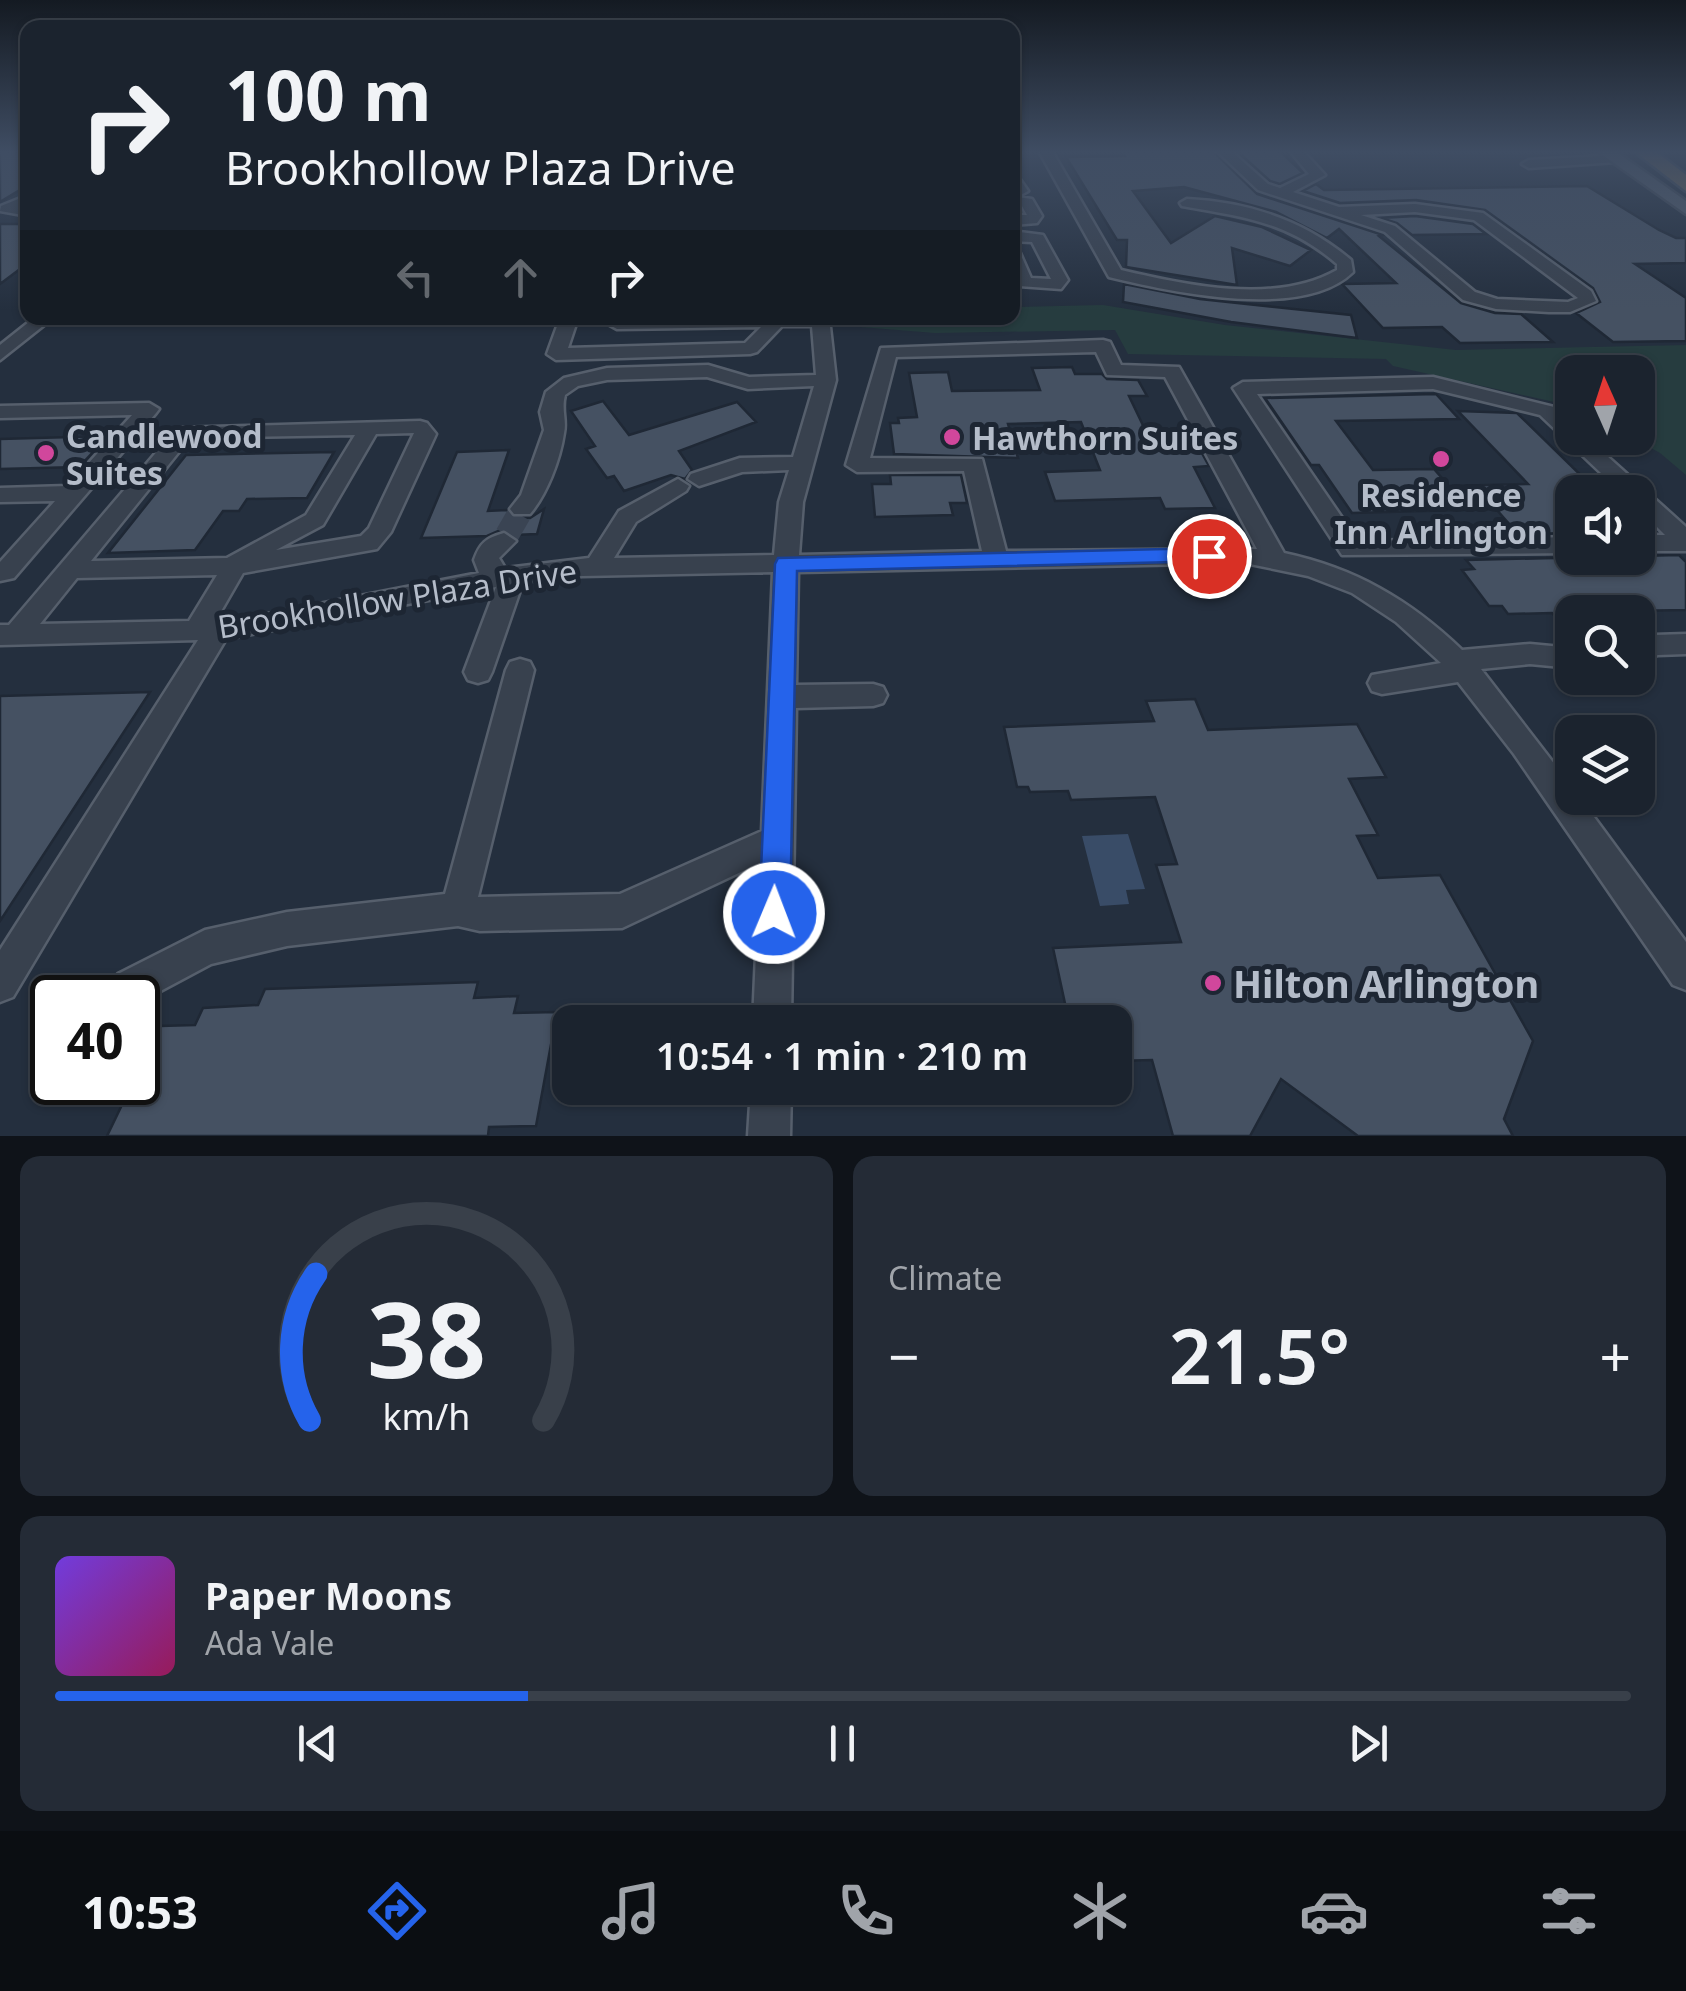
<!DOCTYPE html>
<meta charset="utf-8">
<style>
:root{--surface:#1b232e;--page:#242b36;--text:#f1f3f6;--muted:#a0a4aa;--line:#39404a;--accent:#2563eb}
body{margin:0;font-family:"Noto Sans",sans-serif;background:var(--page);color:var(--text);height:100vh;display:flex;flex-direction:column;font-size:38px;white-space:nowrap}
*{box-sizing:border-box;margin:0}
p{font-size:32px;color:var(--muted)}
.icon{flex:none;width:55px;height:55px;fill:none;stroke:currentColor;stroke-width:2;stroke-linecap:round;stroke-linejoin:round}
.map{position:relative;height:1136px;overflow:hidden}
.panel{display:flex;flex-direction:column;gap:20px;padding:20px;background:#0f1319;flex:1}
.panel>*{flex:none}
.top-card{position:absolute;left:20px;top:20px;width:1000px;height:305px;border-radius:20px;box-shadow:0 2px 8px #0004,0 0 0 2px var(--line);background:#1b232e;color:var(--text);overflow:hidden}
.needle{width:65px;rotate:357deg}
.fabs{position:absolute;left:1555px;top:355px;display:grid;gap:20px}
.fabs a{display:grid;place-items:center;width:100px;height:100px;border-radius:20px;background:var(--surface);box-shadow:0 2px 8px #0004,0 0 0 2px var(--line);font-size:50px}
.speed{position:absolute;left:30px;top:975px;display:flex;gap:20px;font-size:50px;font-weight:700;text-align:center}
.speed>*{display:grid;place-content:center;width:130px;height:130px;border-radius:50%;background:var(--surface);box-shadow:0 2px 8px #0004,0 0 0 2px var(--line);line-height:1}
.speed .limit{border:5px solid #111;border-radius:15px;background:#fff;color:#111}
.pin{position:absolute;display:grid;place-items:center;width:85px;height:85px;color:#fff;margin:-42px;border:5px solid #fff;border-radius:50%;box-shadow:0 2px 10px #0007}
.me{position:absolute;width:110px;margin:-55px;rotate:1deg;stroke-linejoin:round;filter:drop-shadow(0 0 8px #0008)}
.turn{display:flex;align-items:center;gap:35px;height:210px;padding:0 40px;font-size:45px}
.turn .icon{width:130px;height:130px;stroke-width:2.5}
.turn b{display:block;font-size:70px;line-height:85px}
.lanes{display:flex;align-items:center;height:95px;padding:0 40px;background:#0003;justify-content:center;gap:50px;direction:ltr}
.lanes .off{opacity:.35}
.big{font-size:75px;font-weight:600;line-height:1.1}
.panel .widget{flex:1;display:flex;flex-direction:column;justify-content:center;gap:15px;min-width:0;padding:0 35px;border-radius:20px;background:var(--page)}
.panel .dial{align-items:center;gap:0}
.dial svg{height:260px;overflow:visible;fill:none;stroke:var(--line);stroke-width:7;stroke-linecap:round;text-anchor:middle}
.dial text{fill:var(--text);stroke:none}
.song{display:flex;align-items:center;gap:30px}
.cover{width:120px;height:120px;border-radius:15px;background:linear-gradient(135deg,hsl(260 70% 55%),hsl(330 70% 35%))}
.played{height:10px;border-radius:5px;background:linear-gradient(90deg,var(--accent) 30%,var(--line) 30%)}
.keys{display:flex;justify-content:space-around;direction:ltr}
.heat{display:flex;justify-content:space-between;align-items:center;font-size:55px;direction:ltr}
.panel .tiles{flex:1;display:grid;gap:20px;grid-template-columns:1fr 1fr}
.widget:last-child{grid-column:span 2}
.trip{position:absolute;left:552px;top:1005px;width:580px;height:100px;border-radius:20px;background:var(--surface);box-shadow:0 2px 8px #0004,0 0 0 2px var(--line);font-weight:600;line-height:100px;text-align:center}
.dock{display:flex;height:160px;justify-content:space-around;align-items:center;background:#0b0e12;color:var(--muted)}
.dock .icon{width:70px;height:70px}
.dock .current{color:var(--accent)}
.dock b{font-size:45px;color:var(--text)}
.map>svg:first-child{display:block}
.green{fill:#263c3f}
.water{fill:#394c67}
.building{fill:#455162;stroke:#1f2835;stroke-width:2.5}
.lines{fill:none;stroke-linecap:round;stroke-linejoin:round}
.minor-tunnel{stroke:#3a4453;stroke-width:24;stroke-dasharray:24 11;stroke-linecap:butt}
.minor-casing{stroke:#565f6c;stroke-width:5}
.major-casing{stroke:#414a57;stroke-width:5}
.highway-casing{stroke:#434c59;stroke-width:5}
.minor{fill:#38414e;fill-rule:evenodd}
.major{fill:#56606e;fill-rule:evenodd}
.highway{fill:#746855;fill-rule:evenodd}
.route{fill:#2563eb;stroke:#184099;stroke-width:2.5}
.hotel-dot{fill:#d1479c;stroke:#1d2633;stroke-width:4}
.labels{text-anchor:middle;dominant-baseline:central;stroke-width:10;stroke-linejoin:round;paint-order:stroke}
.poi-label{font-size:32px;font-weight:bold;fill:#b4bcc9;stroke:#1d2633;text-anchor:start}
.street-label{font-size:32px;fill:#b4bcc9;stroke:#1d2633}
.near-poi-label{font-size:38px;font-weight:bold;fill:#b4bcc9;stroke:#1d2633;text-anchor:start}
</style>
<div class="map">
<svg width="1686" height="1136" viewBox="0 0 1686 1136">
<rect width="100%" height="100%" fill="#242f3e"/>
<path class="green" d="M1103,305L1225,325L1456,350L1686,345V475L1660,453L1633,438H1638V372H1572V406L1393,366L1386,359L1128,354L1115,330L935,333L848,326V318H1012L1013,307Z"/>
<path class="water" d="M1128,834L1145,889L1126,890L1129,904L1100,906L1082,836Z"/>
<path class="building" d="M0,151H28V185L0,202Z
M1122,151H1213L1257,194L1383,235L1379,236L1461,303L1495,313L1521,314L1553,342L1460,343L1442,327L1383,328L1342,284L1396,283L1339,229L1327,238L1276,212L1184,187L1133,191L1171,243L1215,216L1262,227L1311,250L1290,266L1232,248L1237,285L1126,267L1127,240H1117L1066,157L1125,156Z
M1237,151H1280L1303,173L1280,184L1270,181Z
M1316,184L1324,190L1587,186L1659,230L1676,238H1686V263L1635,264L1686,298V341L1613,342L1576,313L1600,302L1593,288L1485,210L1416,200L1340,203L1303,191Z
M1415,216L1473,224L1486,234L1412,235L1397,223L1381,218Z
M0,224H28V263L0,284Z
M1124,284L1200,299L1351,315L1357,338L1231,322L1123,302Z
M1072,367L1075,374H1102L1107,379L1138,380L1147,396H1129L1150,440L1194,439L1209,466L1194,467L1215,508L1165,509L1160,498L1055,501L1045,472L1100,470L1081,422L1008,424L1018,458L894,454L890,423H899L898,418L917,417L909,373L948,372L952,391L1040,390L1032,368Z
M1436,394L1459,419L1336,421L1373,470L1434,469L1449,486L1528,484L1458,411L1517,413L1598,492H1572V533L1518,534L1496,509L1352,513L1319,465H1311L1265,398Z
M603,401L629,435L737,402L756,422L679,451L692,470L685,479L671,475L624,491L614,476L607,478L586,449L595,446L571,411Z
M108,436L79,467L0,469V439Z
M509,450L488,511L507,510L514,518H530L544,509L537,534L514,535L503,529L487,536L421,538L457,452Z
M334,452L307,498L247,499L239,511H223L195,550L108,553L186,455Z
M890,475H961L967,503H950L953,515L875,517L872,484H891Z
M1679,555L1686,562V610L1572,612V637L1552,613L1508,614L1502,606H1489L1462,570L1474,569L1466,560Z
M150,692L0,921V696Z
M1195,699L1208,730L1357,724L1386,777L1349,779L1378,835L1357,836L1378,878L1440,875L1533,1041L1504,1119L1513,1136H1358L1281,1079L1250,1136H1173L1152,1060L1115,1061V1022H1069L1053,948L1181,942L1156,865L1177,864L1155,797L1071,800L1068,791L1030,792L1028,787H1017L1004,727L1154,721L1146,701Z
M478,982L474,998L518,996L514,1013L557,1012L536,1126L489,1127L488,1136H107L133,1082H138V1072L160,1026L195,1025L203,1008L258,1005L265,989Z"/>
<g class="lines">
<path class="minor-tunnel" d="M507,535L522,509"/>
<g class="minor-casing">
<path id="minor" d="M1039,151H1052L1121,270C1186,285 1276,305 1337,270V264C1287,221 1243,217 1182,206L1180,203L1187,199C1248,202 1304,220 1351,260L1353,272C1303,321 1171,292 1109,277Z
M1217,151H1231L1268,184L1280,188L1309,174L1290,151H1303L1325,175L1293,192L1339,207L1415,204L1483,213L1591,291L1596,301L1570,312H1549L1496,309L1463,300L1385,232L1258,190ZM1415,212L1474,220L1578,298L1568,302L1497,299L1475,292L1395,226L1361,215Z
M1621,155V161L1616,162L1529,168L1522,164L1529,160Z
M1012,168L1028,191L1017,197L1032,199L1042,216L1037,223L1012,225V215H1027L1022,206L1012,205Z
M28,195V205L23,207L28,208V216L0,211L1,206Z
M1012,231L1043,235L1068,280L1061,289L1019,286L1012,273V248L1020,253L1031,278L1051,279L1032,242L1012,241Z
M34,318H53L0,360V345Z
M560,318H578L568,348L745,343L761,327L617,329L608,324L610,318H829L836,380L803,502L799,555L982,551L964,471L857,472L846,465L881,348L1103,340L1110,342L1121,365L1179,367L1284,553C1355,568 1410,600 1462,650L1530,644L1572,648V668L1530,664L1481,669L1572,787V798H1580L1686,942V990L1673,985L1514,754L1458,682L1382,694L1372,691L1368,683L1372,675L1441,663L1396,622L1352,593L1308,576L1245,563L798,572L796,685L873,684L883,687L887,695L883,703L873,706L796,708L791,1022H753L760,863L622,928L480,931L458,926L287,946L211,964L138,1003V998H117L112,987L118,974L205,930L287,912L445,894L506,670L510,662L520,659L530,662L534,670L478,897L620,894L762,831L773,572L582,576L523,582L492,672L488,680L478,683L468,680L464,672L496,587L226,639L13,997L0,1002V950L198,640L0,645V625H9L177,428L420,421L427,423L436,434L391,532L377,549L243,573L216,620L241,619L479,573L474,560C480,543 486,538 504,533L516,541L499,558L505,568L589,558L619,511L678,479L689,486L686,491L636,522L614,558L774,555L779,502L789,470L742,472L699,486L688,479L691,474L740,458L793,457L814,386L748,389L707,377L607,380L578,386L565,395C561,410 567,420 564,433C560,460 547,494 530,514H514L510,509L521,495L544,430L540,412L546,392L564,378L607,368L708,365L749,377L816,375L812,326H782L757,352L750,354L556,360L547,354ZM1096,352L1107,375L1165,377L1257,549L1006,551L982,459L870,458L896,357ZM414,433L369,528L361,536L276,550L323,525L376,434ZM355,435L306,515L227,558L91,561L190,438ZM217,575L189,621L40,624L77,578Z
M1433,377L1554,407L1572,424V438H1587L1686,527V551H1638V535H1665L1638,508V492H1621L1540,415L1433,389L1257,394L1358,541L1572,537V553L1342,555L1233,388L1243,382Z
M149,403L159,409L156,413L14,578L0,581V562L55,501L0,502V488L68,486L132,415L0,418V406Z
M1686,634V654L1658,655L1638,662V641L1655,635Z
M751,1088H791L790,1136H748Z"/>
</g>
<g class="major-casing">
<path id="major" d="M1597,151H1615L1686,201V214Z"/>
</g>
<g class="highway-casing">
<path id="highway" d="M1634,151H1655L1686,175V191Z"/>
</g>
<use href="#minor" class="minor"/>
<use href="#major" class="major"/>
<use href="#highway" class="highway"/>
</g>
<linearGradient id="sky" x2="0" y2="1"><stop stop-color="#141a22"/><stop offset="0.49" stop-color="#3f4d63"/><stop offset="1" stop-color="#3f4d63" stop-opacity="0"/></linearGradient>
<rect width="1686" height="310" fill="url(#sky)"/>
<path class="route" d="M1209,548L1220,556L1217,561L797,571L790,913L786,924L774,928L763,924L759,913L775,564L778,558Z"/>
<g class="hotel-dot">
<circle cx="952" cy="437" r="10"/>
<circle cx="46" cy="453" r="10"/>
<circle cx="1441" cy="459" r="10"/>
<circle cx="1213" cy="983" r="10"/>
</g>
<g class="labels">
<g class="poi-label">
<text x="66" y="435">Candlewood<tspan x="66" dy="37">Suites</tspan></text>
<text x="972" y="437">Hawthorn Suites</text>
<text x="1441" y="494" text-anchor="middle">Residence<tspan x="1441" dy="37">Inn Arlington</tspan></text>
</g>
<g class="street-label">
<text transform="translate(397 598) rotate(-9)">Brookhollow Plaza Drive</text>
</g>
<g class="near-poi-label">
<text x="1233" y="983">Hilton Arlington</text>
</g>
</g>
</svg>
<div class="fabs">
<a><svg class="needle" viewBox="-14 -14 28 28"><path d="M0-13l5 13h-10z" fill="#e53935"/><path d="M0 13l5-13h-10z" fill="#a0a4aa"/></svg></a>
<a><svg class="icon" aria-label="sound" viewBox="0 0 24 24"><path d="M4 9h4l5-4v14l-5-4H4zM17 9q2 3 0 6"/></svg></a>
<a><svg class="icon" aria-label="search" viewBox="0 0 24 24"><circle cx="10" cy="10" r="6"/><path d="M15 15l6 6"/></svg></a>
<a><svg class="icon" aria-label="layers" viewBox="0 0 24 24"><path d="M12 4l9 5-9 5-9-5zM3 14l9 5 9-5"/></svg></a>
</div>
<div class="speed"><div class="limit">40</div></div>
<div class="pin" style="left:1209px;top:556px;background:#d93025"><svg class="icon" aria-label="arrive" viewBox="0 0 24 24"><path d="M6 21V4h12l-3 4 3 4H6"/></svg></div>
<svg class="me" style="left:774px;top:913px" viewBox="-20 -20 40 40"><circle r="17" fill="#2563eb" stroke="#fff" stroke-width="3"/><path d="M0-11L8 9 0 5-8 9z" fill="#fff"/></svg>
<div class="trip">10:54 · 1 min · 210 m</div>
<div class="top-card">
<div class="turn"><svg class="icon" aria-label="right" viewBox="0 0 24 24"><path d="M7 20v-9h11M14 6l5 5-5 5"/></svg><div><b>100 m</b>Brookhollow Plaza Drive</div></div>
<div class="lanes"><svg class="icon off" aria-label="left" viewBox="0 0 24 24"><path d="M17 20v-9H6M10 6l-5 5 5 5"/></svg><svg class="icon off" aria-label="ahead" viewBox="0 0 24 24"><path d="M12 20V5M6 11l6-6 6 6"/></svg><svg class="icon" aria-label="right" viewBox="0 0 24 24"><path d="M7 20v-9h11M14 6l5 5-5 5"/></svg></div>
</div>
</div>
<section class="panel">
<div class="tiles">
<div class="widget dial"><svg viewBox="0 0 100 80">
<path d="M14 69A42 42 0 1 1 86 69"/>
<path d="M14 69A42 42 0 0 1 16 24" stroke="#2563eb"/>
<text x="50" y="56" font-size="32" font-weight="700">38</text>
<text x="50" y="72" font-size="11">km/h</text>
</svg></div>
<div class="widget"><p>Climate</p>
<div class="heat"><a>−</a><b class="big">21.5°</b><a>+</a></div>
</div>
<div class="widget">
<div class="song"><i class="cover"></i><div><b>Paper Moons</b><p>Ada Vale</p></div></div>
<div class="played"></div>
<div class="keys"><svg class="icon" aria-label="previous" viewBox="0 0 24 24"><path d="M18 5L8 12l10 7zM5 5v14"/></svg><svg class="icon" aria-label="pause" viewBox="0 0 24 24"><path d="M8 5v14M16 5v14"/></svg><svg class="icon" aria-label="next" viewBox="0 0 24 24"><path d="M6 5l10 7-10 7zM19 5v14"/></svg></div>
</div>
</div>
</section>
<nav class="dock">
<b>10:53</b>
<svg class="icon current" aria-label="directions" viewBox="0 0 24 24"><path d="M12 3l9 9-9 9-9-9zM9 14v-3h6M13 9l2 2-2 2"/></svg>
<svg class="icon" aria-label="music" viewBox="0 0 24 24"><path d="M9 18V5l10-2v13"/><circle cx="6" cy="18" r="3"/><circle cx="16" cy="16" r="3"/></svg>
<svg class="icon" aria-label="phone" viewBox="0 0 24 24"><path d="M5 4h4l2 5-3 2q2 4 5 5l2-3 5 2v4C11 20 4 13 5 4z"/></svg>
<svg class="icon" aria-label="climate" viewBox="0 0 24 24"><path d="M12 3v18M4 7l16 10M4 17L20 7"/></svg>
<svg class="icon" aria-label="car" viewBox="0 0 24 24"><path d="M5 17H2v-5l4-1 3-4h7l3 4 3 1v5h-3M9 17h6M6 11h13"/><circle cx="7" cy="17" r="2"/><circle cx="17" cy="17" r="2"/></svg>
<svg class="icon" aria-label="filters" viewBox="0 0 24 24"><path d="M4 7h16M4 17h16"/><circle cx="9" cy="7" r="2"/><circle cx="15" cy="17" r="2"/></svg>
</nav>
